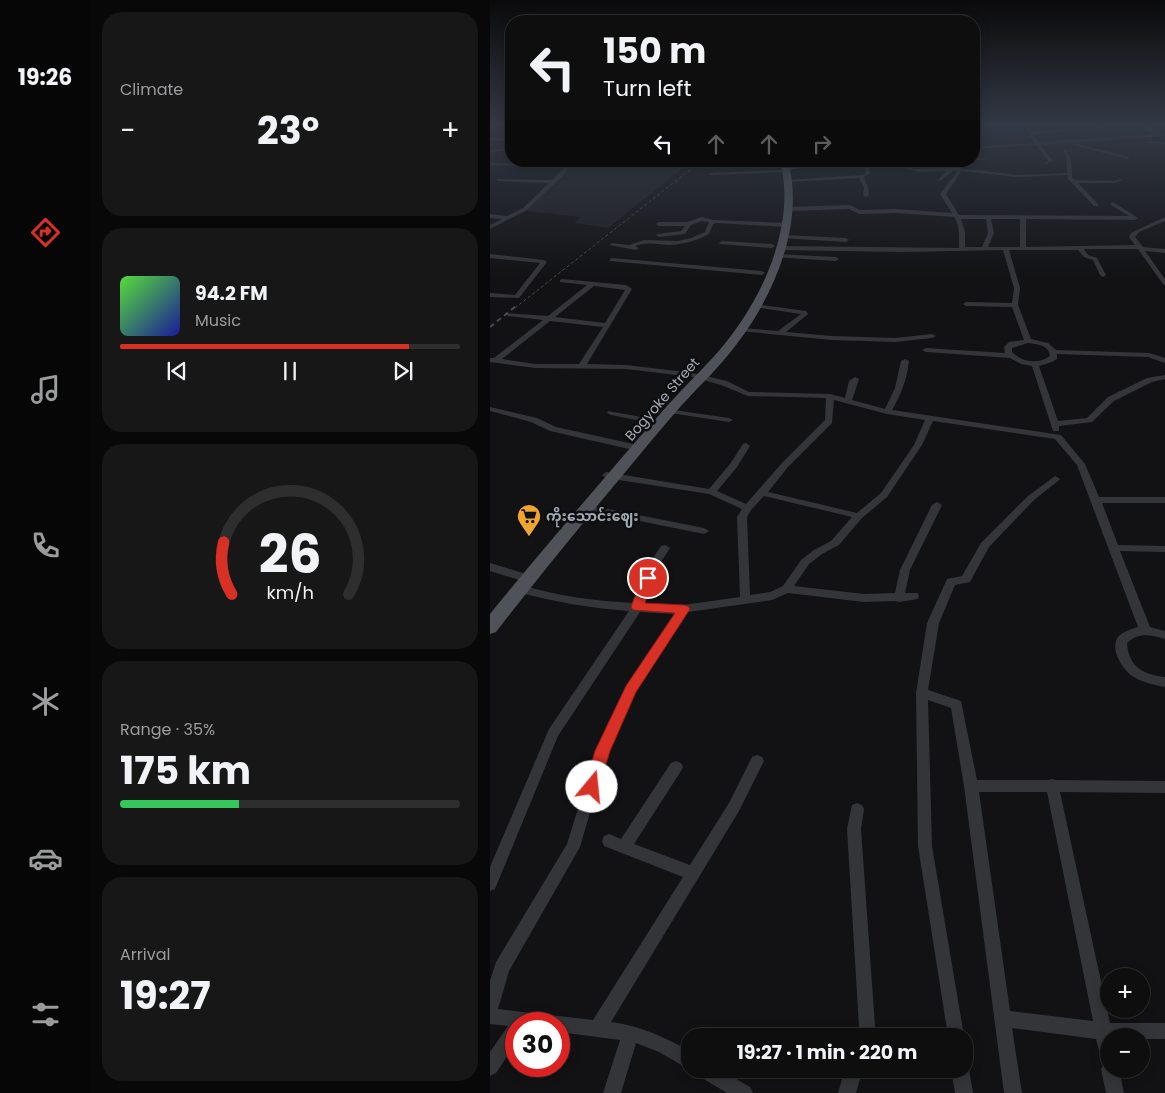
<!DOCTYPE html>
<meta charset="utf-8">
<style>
:root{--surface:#0e0e0f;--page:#171718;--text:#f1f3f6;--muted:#9b9c9e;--line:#2e2e2f;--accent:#d93025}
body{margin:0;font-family:Poppins,"Noto Sans Myanmar",sans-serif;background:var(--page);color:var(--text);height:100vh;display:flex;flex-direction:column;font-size:19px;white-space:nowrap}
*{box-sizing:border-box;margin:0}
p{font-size:16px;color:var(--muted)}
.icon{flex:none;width:28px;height:28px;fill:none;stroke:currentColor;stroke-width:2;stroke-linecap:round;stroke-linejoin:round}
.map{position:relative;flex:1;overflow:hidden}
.drawer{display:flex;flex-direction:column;gap:12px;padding:12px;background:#080808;width:400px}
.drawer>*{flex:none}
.top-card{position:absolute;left:15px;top:15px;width:475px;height:152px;border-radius:20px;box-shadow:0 2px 12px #0003,0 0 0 1px var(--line);background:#0e0e0f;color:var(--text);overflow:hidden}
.buttons{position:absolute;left:610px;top:968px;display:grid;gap:10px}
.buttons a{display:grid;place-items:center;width:50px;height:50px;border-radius:50%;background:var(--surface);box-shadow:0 2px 12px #0003,0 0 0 1px var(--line);font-size:25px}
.speed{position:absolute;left:15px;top:1012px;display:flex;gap:10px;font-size:25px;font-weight:700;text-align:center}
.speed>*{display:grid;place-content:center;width:65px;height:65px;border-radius:50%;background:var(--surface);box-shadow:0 2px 12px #0003,0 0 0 1px var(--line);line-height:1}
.speed .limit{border:8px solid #d22;background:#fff;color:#111}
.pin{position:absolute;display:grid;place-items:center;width:42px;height:42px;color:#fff;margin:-21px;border:2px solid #fff;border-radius:50%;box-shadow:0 1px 5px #0007}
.me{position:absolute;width:55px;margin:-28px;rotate:17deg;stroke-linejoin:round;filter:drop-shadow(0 0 4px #0008)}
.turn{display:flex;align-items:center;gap:18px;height:105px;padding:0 15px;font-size:22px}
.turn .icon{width:65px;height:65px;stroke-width:2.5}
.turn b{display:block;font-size:35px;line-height:42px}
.lanes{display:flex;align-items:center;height:48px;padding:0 15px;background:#0003;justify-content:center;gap:25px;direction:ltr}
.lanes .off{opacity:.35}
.big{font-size:38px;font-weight:700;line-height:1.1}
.drawer .tile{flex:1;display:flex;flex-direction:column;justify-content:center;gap:8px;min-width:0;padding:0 18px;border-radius:20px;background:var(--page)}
.drawer .dial{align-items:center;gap:0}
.dial svg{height:130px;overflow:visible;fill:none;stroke:var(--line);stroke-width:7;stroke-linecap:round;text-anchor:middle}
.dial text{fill:var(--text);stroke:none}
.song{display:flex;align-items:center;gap:15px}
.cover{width:60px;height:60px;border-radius:8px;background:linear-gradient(135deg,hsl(110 70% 55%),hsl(240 70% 35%))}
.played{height:5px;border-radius:2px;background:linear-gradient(90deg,var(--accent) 85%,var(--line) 85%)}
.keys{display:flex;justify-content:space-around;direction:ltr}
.heat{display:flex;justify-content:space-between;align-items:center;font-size:28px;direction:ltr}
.charge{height:8px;border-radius:4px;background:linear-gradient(90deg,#34c759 35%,var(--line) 0)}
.trip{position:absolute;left:191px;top:1028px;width:292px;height:50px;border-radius:20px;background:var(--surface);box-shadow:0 2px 12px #0003,0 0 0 1px var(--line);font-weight:700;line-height:50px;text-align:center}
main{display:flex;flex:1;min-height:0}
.tabs{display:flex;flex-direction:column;width:90px;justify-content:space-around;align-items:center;background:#060606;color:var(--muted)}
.tabs .icon{width:35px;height:35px}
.tabs .current{color:var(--accent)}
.tabs b{font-size:22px;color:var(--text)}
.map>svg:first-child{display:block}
.built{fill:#1e1f21}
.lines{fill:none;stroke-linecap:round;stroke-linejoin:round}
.street{fill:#333539;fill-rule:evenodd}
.primary{fill:#4f5258;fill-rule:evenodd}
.rail-far1{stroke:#484b50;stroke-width:1;stroke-dasharray:3 2.5;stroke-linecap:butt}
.rail{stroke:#484b50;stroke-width:2;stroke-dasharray:5 4;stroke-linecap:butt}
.route{fill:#d93025;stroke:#8d1f18}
.labels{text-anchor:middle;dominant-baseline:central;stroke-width:5;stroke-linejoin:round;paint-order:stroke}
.street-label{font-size:14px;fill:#a4aab5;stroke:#0d0e0f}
.poi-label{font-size:14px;font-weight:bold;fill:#a4aab5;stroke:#0d0e0f;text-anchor:start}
</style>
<main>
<nav class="tabs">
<b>19:26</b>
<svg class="icon current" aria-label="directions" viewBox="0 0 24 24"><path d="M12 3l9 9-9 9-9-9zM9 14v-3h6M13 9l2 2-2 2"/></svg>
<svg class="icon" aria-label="music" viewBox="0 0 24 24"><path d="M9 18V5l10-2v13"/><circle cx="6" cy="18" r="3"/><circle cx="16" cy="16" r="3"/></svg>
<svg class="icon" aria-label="phone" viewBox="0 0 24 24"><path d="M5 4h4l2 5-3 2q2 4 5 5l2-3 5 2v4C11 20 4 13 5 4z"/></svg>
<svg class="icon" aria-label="climate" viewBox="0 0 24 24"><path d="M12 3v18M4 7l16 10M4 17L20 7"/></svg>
<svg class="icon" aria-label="car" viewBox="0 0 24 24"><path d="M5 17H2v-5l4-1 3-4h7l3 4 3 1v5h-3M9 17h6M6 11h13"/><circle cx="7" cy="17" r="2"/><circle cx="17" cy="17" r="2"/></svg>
<svg class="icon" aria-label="filters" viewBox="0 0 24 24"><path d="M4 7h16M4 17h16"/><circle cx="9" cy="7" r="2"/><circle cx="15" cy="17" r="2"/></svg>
</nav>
<section class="drawer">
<div class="tile"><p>Climate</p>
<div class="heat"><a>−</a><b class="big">23°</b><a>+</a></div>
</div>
<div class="tile">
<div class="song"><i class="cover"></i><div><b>94.2 FM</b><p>Music</p></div></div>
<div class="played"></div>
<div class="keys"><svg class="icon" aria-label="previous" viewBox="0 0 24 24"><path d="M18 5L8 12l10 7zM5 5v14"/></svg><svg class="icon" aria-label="pause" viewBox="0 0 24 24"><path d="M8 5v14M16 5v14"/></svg><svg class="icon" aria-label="next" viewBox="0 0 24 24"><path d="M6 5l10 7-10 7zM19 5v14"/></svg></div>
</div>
<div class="tile dial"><svg viewBox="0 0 100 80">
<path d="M14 69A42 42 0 1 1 86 69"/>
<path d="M14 69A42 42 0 0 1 9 37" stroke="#d93025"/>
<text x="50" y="56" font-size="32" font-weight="700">26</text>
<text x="50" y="72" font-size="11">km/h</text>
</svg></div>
<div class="tile"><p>Range · 35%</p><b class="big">175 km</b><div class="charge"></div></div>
<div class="tile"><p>Arrival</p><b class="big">19:27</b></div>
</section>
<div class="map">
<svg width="675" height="1093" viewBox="0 0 675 1093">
<rect width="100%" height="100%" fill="#121214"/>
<path class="built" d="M81,161H201L118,228L84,223L91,217L36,211L75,175L80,168Z"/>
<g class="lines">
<path class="street" d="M534,124H538L542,132L610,127L612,128L544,134L548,142L664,134L650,124C660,124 665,134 675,134V136L550,145L563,161L556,164L554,163L558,161L546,145L484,149V147L544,143Z
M663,124H667L675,128V131Z
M0,138L21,139V141L0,140Z
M658,141L675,142V144L656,143Z
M585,143L639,157V158L637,159L583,145Z
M21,148V150L0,152V150Z
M575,149C582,156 582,167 582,178L585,180L624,181L630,179L632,180L624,183H588L608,204V206H604L578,179L577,175L528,177L470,171L471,172L456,194L469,215L639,216L621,205V203L623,202L648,218L645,220L536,219V247L645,245L639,237L641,233L675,217V221L649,232L645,237L653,247L675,249V253L655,251L675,279V285L673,284L648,249H594L598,255L607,258L616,275L613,277L610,275L603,260L594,257L588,250H519L530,288L528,305L541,339L558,343L566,350L659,353L675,358V363L658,357L567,354V359L562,362L549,366L568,421L597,418L618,397L657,378L675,375V379L662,382L624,401L602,422L569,426V431H563L542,366L531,364L520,358L436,352L432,350L436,348L515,353L514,347L519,342L534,340L522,307L476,306L473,304L476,302L522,303L524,288L513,250L413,252L289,250L286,248L289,246L469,248C469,237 470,225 464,217L406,213L369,214L359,209L299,211L296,209L299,207L360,205L370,210L406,209L462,213L450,194L467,172L465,170L463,171L450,181L448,180L457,171C438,171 421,176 406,161H411L422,169L463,168L459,161H464L468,168L528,175L577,173V161L573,150ZM471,219H496L498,233L492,247H475V232ZM501,219H530V247H498L504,233ZM538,343C547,344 559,345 560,356C548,365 532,362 522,352V348Z
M484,158L500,159L484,160Z
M75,161H79V167L75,174L37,210L0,229V225L12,219L0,218V214L17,216L33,208L59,183L8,181L6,179L62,180L75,167Z
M318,161H324L313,167L300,170V171L298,172L220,175L218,174L220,173L291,170Z
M374,161H378L380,173L374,177L378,187L379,195L376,197L373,195L374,187L369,178L295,182L293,181L295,180L373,175L376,173Z
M0,163L39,164L41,165L39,166L0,165Z
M212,217L223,220L297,223L300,225L297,227L227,223L223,224L219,234C206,241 192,245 177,245C166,244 156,242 145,246L149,248L146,250L119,245L122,243L139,245L154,240L188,241L201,238L215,232L219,222L212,221L201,225L195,234L169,237L166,235L167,234L191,231L195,226H169L166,224L169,222H197Z
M293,235L356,238L359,240L356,242L291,238L290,237Z
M232,241L282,244L285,246L282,248L230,244L229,243Z
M0,254L54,260L57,262L29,298L0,297V293L25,295L50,263L0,258Z
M286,254L346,257L349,259L346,261L284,257V255Z
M122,258L272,271L275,273L272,275L120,261V259Z
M72,279L136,285L142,289L97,364L136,365L203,373L237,381L259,392L340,394L355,398L359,381L365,377L369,379L362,400L395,409L405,388L411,361L415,359L419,361C417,379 411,395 402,410L571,435L595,464L609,497H675V503H612L628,545L675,546V552L630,551L660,627L675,631V639C660,635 649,632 637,643C639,668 653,674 675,677V687C664,685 651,682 642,676C633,669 622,653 626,641C628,633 641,629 648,627L587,465L565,439L443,421L432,445L397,497L372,518L349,545L332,554L319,564L304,586L374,594L405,593L410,570L442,505L447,502L452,505L420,570L415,593H428L429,596L428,599L409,602L405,601L374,602L298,593L282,600L198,612L145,692L118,751L90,847L19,971L8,1009L103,1020L193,877L114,846L112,841L114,836L119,834L131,839L181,763L186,761L191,763L193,767L191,771L144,844L200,865L239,803L262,757L267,755L272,757L274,761L249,811L121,1022C151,1026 174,1037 200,1051V1069H202L200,1070L169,1052L146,1043L131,1093H113L130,1040L69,1032V1024H26V1043L6,1073L0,1076V1052L18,1026L0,1024V981L6,962L77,844L106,751L134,690L185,614L150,612L68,736L5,889L0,891V867L59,729L139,611C100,608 64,602 27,592L26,589L27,586L31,585C68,596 105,601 143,603L159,564L171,546L175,545L180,548L169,565L154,604L186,606L250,597L247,517L252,509L219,494L116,478L112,475L116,472L219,489L240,464L253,444L256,443L260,446L247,467L227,491L256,504L292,463L335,420L336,398L258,396L231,385L203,377L136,369L45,368L0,362V358H4L53,320L18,316L15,314L16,313L58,316L97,285L70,282V280ZM104,286L135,290L115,323L65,317ZM60,321L113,327L89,364H45L12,359ZM344,400L397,414L435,420L424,445L391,493L367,513L278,492L298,467L342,423ZM274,496L362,517L341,541L324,550L311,560L293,586L280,592L260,595L257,517L261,510Z
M265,304L316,311L318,314L317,315L296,332L342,336L405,338L442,334L446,336L442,338L405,342L342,340L250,331V329L252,328L288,331L311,314L263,307V305Z
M0,407L47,418L66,427L148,445L152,448L148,451L60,431L41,422L0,411Z
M177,409L239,418L243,420L239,422L180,413H177Z
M118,411L162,419L166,421L162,423L121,415L117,413Z
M565,476L570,479L568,481L544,500L499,547L480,582L465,585L449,623L438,690L471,701L487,780H558L562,779L566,780L675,781V793L570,792L620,1023H675V1039H651V1036H619V1069H629L634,1093H616L611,1069L613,1065L606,1039L522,1028L532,1093H514L474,786L461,708L438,700L442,846L474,1036H458L428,846L426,693L437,623L457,579L472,576L491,543L538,496ZM489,792H557L603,1021L520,1011Z
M98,505L214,528L219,531L214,534L95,510L93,508L95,506Z
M0,563L43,576L44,579L39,583L0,571Z
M367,803L372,805L374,809L371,829L385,1026L382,1036H366L369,1026L357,829L362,805Z
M475,1062L479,1069L483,1093H465L461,1069H475Z
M204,1069H229L260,1087L263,1093H237L207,1075Z
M355,1069H373L366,1093H348Z"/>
<path class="primary" d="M290,161H298C315,222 285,293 249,341C232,365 210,385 191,406C174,425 158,445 142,464C96,519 50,575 6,632L0,634V614C46,557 94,502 141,447C157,429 173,410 189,393C206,375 225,357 240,337C276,291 306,220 290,161Z"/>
<path class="rail-far1" d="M25,308L211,161"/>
<path class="rail" d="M0,327L26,306"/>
</g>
<linearGradient id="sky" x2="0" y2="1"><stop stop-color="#0a0a0b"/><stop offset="0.45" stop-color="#333945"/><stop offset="1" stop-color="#333945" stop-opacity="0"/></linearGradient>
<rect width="675" height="277" fill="url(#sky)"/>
<path class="route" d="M158,574L164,578L155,603L194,605L198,606L200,609L146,692L120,751L109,787L107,791L102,793L96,791L94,787L105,751L136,686L185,613L143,610L141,607L152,578Z"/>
<defs>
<g id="supermarket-pin" transform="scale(1.25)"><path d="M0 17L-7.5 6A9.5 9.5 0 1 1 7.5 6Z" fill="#f0a52e" stroke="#0d0e0f"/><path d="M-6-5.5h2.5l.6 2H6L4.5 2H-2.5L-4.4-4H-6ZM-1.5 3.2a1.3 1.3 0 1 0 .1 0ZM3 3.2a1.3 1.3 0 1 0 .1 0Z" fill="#111"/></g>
</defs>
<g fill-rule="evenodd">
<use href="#supermarket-pin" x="39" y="516"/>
</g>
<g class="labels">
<g class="street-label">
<text transform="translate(172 399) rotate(-49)">Bogyoke Street</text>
</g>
<g class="poi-label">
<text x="56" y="516">ကိုးသောင်းဈေး</text>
</g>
</g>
</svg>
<div class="buttons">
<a>+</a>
<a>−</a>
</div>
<div class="speed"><div class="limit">30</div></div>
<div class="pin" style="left:158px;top:578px;background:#d93025"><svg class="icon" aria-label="arrive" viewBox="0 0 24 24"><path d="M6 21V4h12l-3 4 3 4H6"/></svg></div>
<svg class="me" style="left:102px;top:787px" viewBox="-20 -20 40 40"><circle r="19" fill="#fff"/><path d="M0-13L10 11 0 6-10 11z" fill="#d93025"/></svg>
<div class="trip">19:27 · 1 min · 220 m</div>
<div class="top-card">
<div class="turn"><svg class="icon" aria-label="left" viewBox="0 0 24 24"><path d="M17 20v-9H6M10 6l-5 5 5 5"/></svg><div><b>150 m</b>Turn left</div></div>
<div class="lanes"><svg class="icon" aria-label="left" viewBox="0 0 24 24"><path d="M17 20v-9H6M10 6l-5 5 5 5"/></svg><svg class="icon off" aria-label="ahead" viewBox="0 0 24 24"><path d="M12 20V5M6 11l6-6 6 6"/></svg><svg class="icon off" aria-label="ahead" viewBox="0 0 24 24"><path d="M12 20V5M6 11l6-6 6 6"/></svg><svg class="icon off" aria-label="right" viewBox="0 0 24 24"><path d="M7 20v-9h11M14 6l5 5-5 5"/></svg></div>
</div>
</div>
</main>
